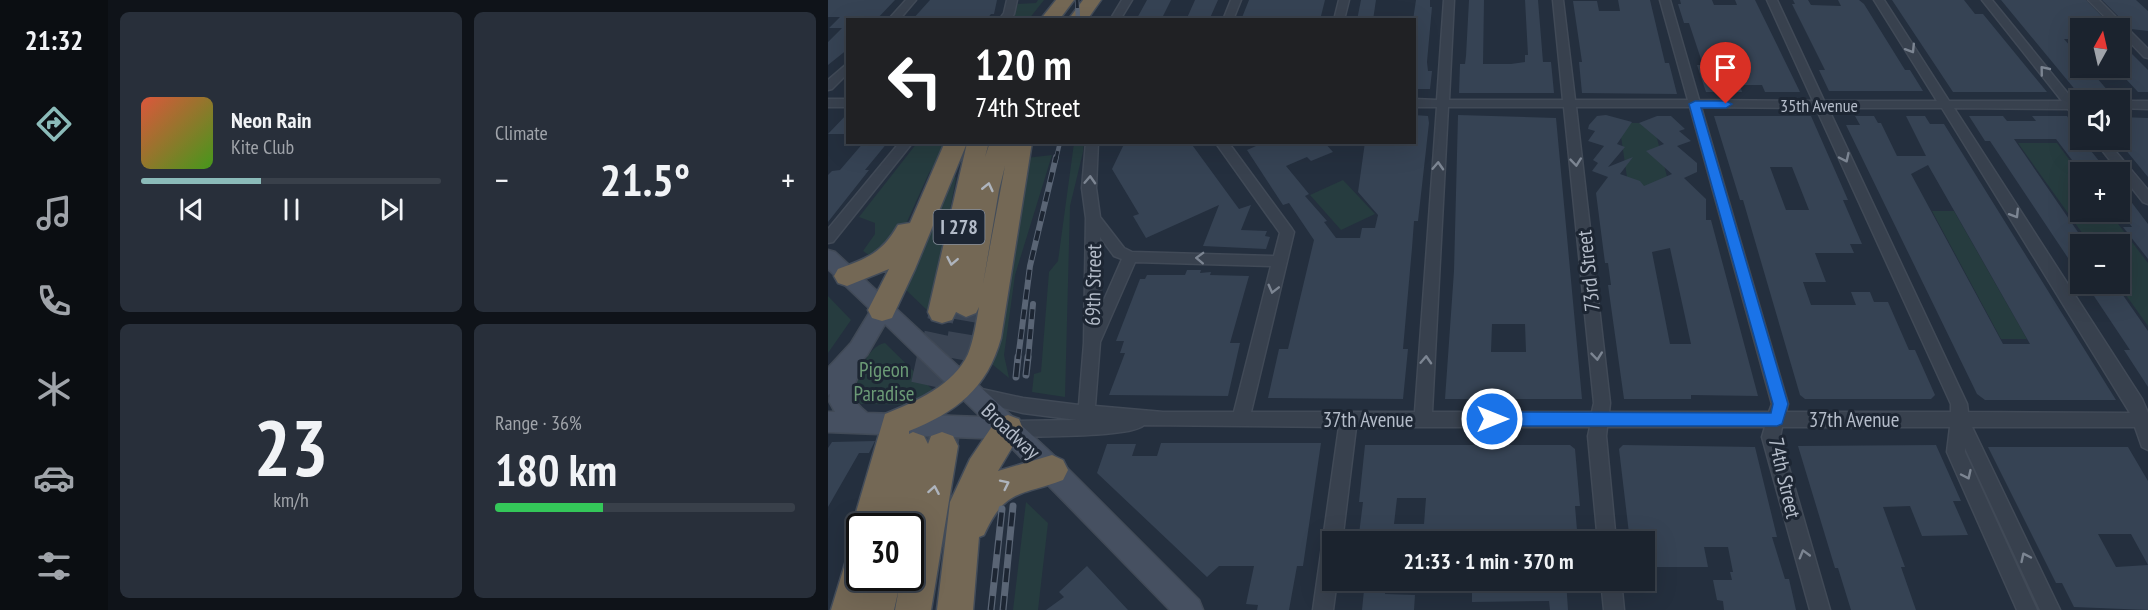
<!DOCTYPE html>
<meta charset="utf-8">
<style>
:root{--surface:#1b232e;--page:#282f3a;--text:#f1f3f6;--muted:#a0a4aa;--line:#39404a;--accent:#8bbbb9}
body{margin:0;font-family:"PT Sans Narrow",sans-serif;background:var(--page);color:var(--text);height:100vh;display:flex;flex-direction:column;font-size:22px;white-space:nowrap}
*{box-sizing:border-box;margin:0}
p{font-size:20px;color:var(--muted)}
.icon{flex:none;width:33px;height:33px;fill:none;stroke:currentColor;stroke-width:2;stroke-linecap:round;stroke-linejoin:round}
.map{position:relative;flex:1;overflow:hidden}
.panel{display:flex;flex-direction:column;gap:12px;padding:12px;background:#0f1319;width:720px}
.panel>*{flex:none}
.top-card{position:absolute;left:18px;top:18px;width:570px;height:126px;border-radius:0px;box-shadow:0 6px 24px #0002,0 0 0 2px var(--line);background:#202124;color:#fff;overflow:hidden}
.needle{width:39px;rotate:8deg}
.controls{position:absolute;left:1242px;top:18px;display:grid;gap:12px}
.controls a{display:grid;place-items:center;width:60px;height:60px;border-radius:0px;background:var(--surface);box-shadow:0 6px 24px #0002,0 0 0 2px var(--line);font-size:30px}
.speed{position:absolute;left:18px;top:513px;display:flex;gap:12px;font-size:30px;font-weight:700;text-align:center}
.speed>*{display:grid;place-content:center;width:78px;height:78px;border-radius:50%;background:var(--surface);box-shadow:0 6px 24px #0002,0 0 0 2px var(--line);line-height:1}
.speed .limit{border:3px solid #111;border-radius:9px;background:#fff;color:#111}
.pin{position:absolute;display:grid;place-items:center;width:51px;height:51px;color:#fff;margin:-62px -26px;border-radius:50% 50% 50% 0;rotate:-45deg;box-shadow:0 0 6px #0007}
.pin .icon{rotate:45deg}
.me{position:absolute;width:66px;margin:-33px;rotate:90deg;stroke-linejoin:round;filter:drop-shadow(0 0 4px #0008)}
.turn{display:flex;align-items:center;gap:21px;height:126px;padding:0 30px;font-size:27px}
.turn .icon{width:78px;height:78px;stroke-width:2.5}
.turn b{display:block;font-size:42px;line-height:51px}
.big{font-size:45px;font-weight:700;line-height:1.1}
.panel .widget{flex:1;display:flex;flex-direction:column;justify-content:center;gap:9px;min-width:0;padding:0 21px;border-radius:9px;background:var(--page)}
.panel .dial{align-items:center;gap:0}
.dial b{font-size:78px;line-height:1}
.song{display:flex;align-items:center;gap:18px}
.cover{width:72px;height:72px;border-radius:9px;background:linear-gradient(135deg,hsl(10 70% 55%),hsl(100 70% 35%))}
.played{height:6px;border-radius:3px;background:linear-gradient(90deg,var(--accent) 40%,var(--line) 40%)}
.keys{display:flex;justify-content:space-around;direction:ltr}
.heat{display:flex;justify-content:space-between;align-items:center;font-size:33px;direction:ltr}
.charge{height:9px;border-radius:4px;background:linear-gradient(90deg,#34c759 36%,var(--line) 0)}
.panel .tiles{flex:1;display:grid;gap:12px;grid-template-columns:repeat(2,1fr)}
.trip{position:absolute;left:494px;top:531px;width:333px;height:60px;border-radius:0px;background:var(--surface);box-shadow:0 6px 24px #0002,0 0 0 2px var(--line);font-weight:700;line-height:60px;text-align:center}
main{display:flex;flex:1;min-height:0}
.tab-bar{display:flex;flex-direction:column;width:108px;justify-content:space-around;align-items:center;background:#0b0e12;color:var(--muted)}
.tab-bar .icon{width:42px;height:42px}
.tab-bar .active{color:var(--accent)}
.tab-bar b{font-size:27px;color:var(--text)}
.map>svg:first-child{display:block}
.green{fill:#263c3f}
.building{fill:#364354;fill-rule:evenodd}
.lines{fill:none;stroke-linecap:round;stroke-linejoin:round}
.highway-tunnel-far1{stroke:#3a4453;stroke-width:26;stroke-dasharray:26 13;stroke-linecap:butt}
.highway-tunnel{stroke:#3a4453;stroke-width:32;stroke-dasharray:32 16;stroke-linecap:butt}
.street-casing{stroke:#414a57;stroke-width:3}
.secondary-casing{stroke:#414a57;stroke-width:3}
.highway-casing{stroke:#434c59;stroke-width:3}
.street{fill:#38414e;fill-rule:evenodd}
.secondary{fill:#465061;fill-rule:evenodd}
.highway{fill:#746855;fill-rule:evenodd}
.rail-far2-casing{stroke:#5a6575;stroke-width:4.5}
.rail-far1-casing{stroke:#5a6575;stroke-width:6}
.rail-casing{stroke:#5a6575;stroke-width:7}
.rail-far2{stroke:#1d2633;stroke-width:3;stroke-dasharray:8;stroke-linecap:butt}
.rail-far1{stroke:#1d2633;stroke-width:4;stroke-dasharray:10;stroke-linecap:butt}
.rail{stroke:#1d2633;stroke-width:4.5;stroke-dasharray:14;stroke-linecap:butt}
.oneway{stroke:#7c8592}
.oneway2{stroke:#aeb4bd}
.route{fill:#1a73e8;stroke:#114b97;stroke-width:1.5}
.labels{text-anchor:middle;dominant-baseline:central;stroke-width:6;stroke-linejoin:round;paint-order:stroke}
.far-street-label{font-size:18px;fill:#b4bcc9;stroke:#1d2633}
.shield{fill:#1d2633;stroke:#878f9c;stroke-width:1.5}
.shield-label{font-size:20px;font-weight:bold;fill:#b4bcc9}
.street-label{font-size:21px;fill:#b4bcc9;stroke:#1d2633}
.park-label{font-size:21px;fill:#6b9a76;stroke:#1d2633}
</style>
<main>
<nav class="tab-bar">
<b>21:32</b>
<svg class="icon active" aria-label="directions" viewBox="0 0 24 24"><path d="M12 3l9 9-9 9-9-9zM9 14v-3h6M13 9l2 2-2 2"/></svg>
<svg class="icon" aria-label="music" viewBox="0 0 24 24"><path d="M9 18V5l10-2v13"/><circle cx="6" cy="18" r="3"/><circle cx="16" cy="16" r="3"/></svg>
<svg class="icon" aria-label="phone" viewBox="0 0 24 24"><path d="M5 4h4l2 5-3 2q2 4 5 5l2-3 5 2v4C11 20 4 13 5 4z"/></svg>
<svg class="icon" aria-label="climate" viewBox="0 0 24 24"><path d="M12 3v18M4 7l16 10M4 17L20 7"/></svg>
<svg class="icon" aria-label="car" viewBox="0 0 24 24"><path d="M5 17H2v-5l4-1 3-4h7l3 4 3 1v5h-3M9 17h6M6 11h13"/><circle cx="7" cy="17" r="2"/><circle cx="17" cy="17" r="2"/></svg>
<svg class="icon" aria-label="filters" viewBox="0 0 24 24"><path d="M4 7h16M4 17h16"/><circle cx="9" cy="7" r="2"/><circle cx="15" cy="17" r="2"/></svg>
</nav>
<section class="panel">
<div class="tiles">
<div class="widget">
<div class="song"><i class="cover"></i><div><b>Neon Rain</b><p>Kite Club</p></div></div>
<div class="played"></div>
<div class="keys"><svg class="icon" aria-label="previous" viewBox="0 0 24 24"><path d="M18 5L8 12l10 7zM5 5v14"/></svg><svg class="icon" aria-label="pause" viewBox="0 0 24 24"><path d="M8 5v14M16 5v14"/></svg><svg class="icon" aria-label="next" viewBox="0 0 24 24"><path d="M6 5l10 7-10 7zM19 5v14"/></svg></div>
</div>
<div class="widget"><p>Climate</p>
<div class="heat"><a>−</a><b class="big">21.5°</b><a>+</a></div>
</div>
<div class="widget dial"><b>23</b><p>km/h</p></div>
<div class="widget"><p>Range · 36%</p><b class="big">180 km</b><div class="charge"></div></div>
</div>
</section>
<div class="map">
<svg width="1320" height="610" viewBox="0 0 1320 610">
<rect width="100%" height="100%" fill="#242f3e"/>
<path class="green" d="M210,0H216L201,19H185L190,4L208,3Z
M791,123H825L843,192L801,191Z
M89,143H122L101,173L69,244L44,257L35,251L47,234V223L31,217Z
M246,143H256L255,152L242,206L237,397L204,392L206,374L213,372L221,272L230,261Z
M1190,143H1229L1252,174V212H1281L1320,263V326L1290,284L1292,244H1262Z
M224,155L187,275L176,355L181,378L165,365C165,356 172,347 174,338L198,158Z
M126,175L128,178L103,312L100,311L78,290Z
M515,180L547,214L513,230L482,195Z
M1104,211H1126L1199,339H1173Z
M0,296L23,320L0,353Z
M57,343L108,393L95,405L33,404L24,395C25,381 40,345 57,343Z
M198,502L220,523L210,610H185Z"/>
<path class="building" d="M0,0H67L48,20H20V49L0,65V42L14,28H1L12,17H0Z
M102,0H169L166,14H163L158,20H84Z
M319,0H343L333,20H308Z
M367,0H390L382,18H359Z
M421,0H497L492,20H413Z
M533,0H548L545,20H529Z
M588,0H602V7H604L599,62L600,71H604L602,89H586L585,20Z
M641,0H656L655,64H683L697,62V55H700L697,0H710L715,62H723L726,93H631L632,64H637L638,56Z
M790,0H822L837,63H841L849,94L754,93L751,62H754L745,1H769L771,11H792Z
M852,0H884L886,5H909L907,0H927L972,92H937L934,85H912L914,92H878L869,65H875L861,23H856L850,4H853Z
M965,0H980L983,5L1013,6L1010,0H1031L1036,4L1077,70H1082L1095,91H1001L991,70H997L964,4H967Z
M1064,0H1136L1147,14H1155L1219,92H1125Z
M1173,0H1258L1285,28H1252V39H1236L1252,57V68H1292V42L1320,70V92H1310L1297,78H1269L1281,92H1249Z
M1274,0H1308L1320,11V31L1303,29Z
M20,113V134H0Z
M586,115L600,116L601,123L590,221H586L584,248L575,349H580L575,399L440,398L451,349H460L486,240L461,203L455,205L419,150L428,146L426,142H496L505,152L483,161L479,157L458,166L481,194L477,196L499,221L496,222L508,238H532L534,228H547L550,215L530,192L537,142H586Z
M630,115L728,118L754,399H617L626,271ZM664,324H697L698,352H663Z
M778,115L804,122L789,144L797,147L780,167L805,157L792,174L812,181L816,186L844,174L818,151L836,144L811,123L829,116H843L857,129L851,131L863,141L849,146L869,163V172L856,178L878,199V220H883L930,396L863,395V399H796L780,285H783L780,263H777L768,193L780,177L764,171L770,163L765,160L776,146L760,141L767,131L760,129L761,125L769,116ZM842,248L863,344H842L824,252Z
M886,116H983L1020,200H1015L1034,244H1022L1026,253H987L998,282H975L983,305H1028L1023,292H1042L1046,302H1060L1081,350H1087L1107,395L1103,399H977L972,395L915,200H912ZM942,167H964L981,210H958Z
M1027,116H1046L1050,123H1053L1069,156H1098L1078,116H1097L1102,124H1116L1288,400H1157L1149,394L1018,125H1032ZM1100,165L1148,249L1202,344H1175L1083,174Z
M1141,116H1175L1179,121H1208L1204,116H1239L1252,133V140L1259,141H1255L1280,172H1262L1252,160H1244L1228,139H1186L1252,235V276L1162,141H1157Z
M1292,117L1320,118V177L1292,143Z
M36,142H60L37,170H41L0,222V175L4,171L12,170Z
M297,142H362L411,209L423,205L413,230L439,231L437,236L442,237L438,249L375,246L391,205L318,238L305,216L311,214L284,169Z
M1292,187L1320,224V259L1295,227H1304L1292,211Z
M359,270H373L372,273L383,272L382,275L421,276L402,343H412L400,396L281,395L297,353H292L296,341H288L312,279H317L319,275H357Z
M1258,284H1277L1280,288H1290L1320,331V387L1296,350H1302Z
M47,441L41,453H31L0,507V448L4,442Z
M333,443H493L475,566H469L461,610H429L430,605L418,604L426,566H391L379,577L269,473L279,444H308L304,456H329Z
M537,445H742L747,449L752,506H747L750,542H530L535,502H531ZM569,498H598L596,524H566Z
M795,445L927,447L949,537H944L957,579H961L968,610H896L895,601L889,600L885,580H904L902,572H905L900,547H876L880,567H816V542H802L791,449Z
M1108,445L1133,501H1125L1140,535L1094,536L1082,506L1055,507L1077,567H1073L1088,610H1023L1010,568H1007L970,446Z
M1160,447H1300L1320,481V610L1246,607L1234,583H1228ZM1270,534H1303L1320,565L1288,567Z
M259,566L300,610H218L236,597L231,592Z
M537,580H558L557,594L587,595L586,610H534Z
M590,580H738L740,610H722L721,601L644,602V592L589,591Z"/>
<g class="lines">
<path class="highway-tunnel-far1" d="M104,359L114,312
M129,359L138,306"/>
<path class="highway-tunnel" d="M89,432L105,357
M114,446L129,357"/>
<g class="street-casing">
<path id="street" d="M78,0H88L71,20H60Z
M179,0H189L186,14L182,20H171L176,13Z
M294,0H304L292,20H282Z
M403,0H413L405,20H395Z
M511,0H521L516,20H506Z
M616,0H626L621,100H735L725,0H735L747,100H860L832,0H842L871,100L985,101L939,0H949L996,101H1109L1046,0H1056L1121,101H1234L1154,0H1164L1246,101L1252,102V120L1248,119L1240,109L1126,108L1314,399L1320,413V450L1314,447L1307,427H1144L1232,610H1212L1137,448V452L1209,610H1189L1119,452L1122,427H954L952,437L1002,610H982L934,437L937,427H779L778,436L788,542H770L760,436L762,427H528L514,542H504V580H509L505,610H485L511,427L316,425C303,438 204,436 180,437L174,434L171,429L174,424L180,421L249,420L195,413L143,400L141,395L143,390L149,388L195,398L251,405L256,343L258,218L254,188L258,142H270L268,188L272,217L296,248L304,252L446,256L452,233L387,142H400L464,229L466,232L423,412H587L609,107H586V99L609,100ZM620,107H736L766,403L764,412H604ZM748,107H862L944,404L941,412H781L782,403ZM873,107L988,108L1123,404V412H958L960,404ZM1000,108H1114L1302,413L1140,412L1139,404ZM272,237L286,256L294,259L272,309ZM307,262L443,266L406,412H335L267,406L272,342Z
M1260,0H1271L1320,49V58L1316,57L1292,32V28H1288Z
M20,63V73L4,89L0,90V80Z
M0,99H20V107H0Z
M1292,101H1320V109L1292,108Z
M1266,140H1278L1320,190V204L1315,202Z
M72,142H85L5,242L0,243V229Z
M773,580H793L796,610H776Z"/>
</g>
<g class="secondary-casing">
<path id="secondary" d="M0,250L7,252L233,462L371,600L375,610H342L175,439L0,432V412H7L1,401L2,394L0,395V368L23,343L43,310L0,269ZM57,324L153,417L39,413C17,395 24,390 35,366L33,361L39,355Z"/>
</g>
<g class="highway-casing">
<path id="highway" d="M228,0H246L231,20H212Z
M255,0H273L259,20H240Z
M117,142H161L157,157L162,142H204L173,338C159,389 128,412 81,431V434L85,432L96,436L100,444L103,436L114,432L125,436L130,446L103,610H67L71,588L66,610H3L20,554L32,549V578H82V526H32V538L24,526L57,414C87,402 126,385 140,354C146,339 148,323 151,307L148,313L138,317L128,312L124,320L114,323L104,320L100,312L139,143L87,269L64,318L54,321L44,318L40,310L61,269L19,286L10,283L6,276L10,269C40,258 54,253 70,225L82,223ZM177,166L155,284L171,190Z
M180,415L191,419L195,429L170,471L224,455L235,460L240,470L235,480C193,496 177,488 156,535L151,537L145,610H109L122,502L142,459L169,419Z"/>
</g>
<use href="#street" class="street"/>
<use href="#secondary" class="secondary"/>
<use href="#highway" class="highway"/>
<g class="rail-far2-casing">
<path id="rail-far2" d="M249,0L250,20
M228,159L232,142"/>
</g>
<g class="rail-far1-casing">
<path id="rail-far1" d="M190,359L202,266L228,157
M200,359L205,304"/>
</g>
<g class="rail-casing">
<path id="rail" d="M198,375L200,357
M188,377L190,357
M163,610L174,509
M175,610L185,506"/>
</g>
<use href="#rail-far2" class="rail-far2"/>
<use href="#rail-far1" class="rail-far1"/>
<use href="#rail" class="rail"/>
</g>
<defs><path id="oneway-chevron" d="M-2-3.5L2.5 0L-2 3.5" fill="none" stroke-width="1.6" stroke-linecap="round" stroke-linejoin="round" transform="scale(1.5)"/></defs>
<g class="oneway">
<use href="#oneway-chevron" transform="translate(1083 49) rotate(58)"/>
<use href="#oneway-chevron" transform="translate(1216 70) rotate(-129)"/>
<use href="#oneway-chevron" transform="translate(1017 158) rotate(65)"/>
<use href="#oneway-chevron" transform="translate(748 162) rotate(84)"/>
<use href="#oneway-chevron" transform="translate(610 166) rotate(-87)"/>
<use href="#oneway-chevron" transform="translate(262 180) rotate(-87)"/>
<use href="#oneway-chevron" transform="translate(1187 214) rotate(58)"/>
<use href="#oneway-chevron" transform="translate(372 258) rotate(-178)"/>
<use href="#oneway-chevron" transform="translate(445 289) rotate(104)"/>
<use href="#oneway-chevron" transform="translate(769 356) rotate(84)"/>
<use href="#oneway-chevron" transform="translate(598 360) rotate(-87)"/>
<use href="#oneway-chevron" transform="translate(1139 475) rotate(65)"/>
<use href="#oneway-chevron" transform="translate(976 554) rotate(-106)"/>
<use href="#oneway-chevron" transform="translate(1197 557) rotate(-115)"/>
</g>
<g class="oneway2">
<use href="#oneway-chevron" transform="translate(160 187) rotate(-77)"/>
<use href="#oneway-chevron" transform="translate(124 261) rotate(101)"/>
<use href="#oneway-chevron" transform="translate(177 484) rotate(-26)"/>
<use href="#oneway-chevron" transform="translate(106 490) rotate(-80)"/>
</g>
<path class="route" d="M867,101H898L904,104L898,108H873L960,404L954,424L949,426H664L659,424L657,419L659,414L664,412L943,413L945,404L861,104Z"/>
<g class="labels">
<g class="far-street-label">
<text x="991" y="105">35th Avenue</text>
</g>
<rect class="shield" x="105.5" y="210" width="51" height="34" rx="4.5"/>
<g class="shield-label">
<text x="131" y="227">I 278</text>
</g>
<g class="street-label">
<text transform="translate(760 271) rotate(-96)">73rd Street</text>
<text transform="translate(265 285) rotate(-89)">69th Street</text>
<text x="540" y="419">37th Avenue</text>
<text x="1026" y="419">37th Avenue</text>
<text transform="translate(183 431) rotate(43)">Broadway</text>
<text transform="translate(957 478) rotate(77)">74th Street</text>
</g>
<g class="park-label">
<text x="56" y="369">Pigeon<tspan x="56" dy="24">Paradise</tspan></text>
</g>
</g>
</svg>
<div class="controls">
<a><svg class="needle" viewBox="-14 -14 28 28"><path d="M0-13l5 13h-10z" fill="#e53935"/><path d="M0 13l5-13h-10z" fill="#a0a4aa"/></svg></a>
<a><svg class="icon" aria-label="sound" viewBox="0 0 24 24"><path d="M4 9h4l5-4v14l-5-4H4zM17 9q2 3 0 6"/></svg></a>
<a>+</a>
<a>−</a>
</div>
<div class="speed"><div class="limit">30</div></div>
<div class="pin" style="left:898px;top:104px;background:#d93025"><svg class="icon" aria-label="arrive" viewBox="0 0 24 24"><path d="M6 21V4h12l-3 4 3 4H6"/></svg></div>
<svg class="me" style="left:664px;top:419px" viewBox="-20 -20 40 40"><circle r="17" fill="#1a73e8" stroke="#fff" stroke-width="3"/><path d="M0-11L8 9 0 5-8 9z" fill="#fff"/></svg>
<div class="trip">21:33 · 1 min · 370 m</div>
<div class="top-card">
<div class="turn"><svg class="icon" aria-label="left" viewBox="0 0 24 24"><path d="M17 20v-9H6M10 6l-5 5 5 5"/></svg><div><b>120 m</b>74th Street</div></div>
</div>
</div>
</main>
